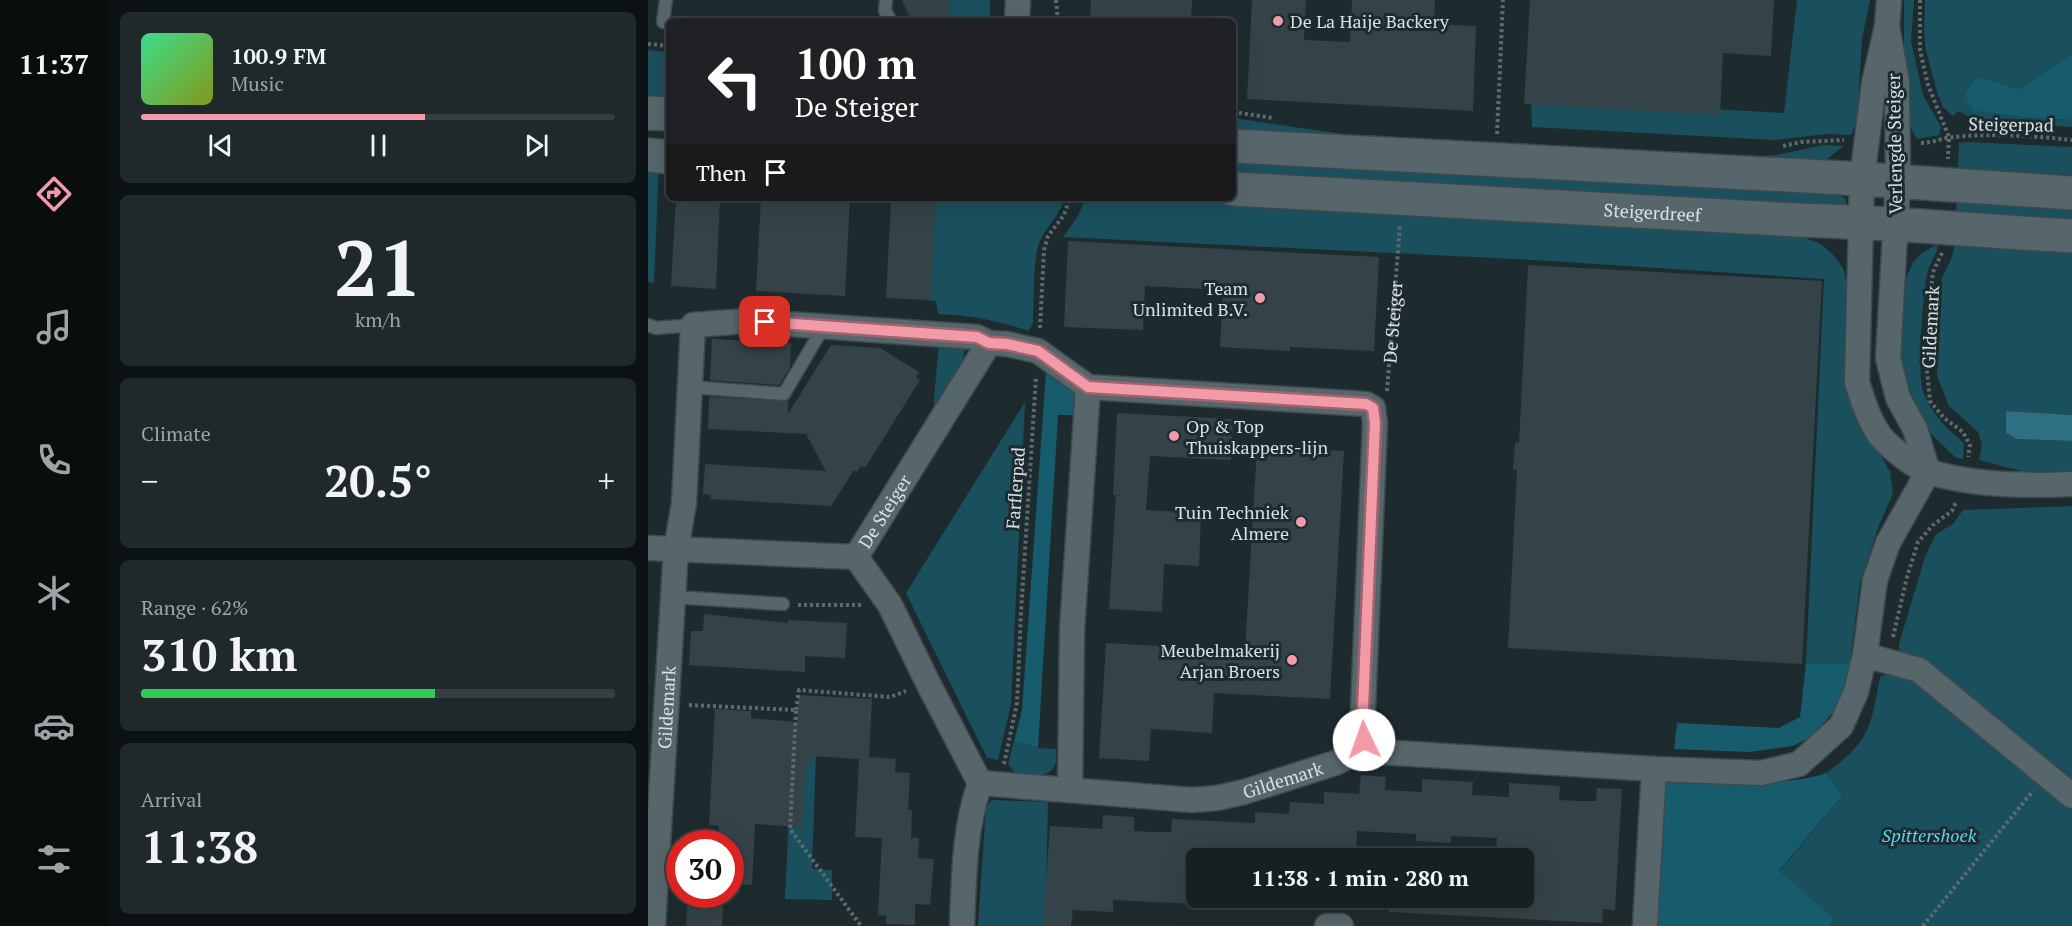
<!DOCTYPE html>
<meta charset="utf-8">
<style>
:root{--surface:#162023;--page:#1f282b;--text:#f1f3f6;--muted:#9ea3a6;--line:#353e41;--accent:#f39aa9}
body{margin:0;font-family:"PT Serif",serif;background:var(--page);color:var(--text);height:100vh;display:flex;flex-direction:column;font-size:22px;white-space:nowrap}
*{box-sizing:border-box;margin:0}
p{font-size:20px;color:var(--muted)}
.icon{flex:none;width:33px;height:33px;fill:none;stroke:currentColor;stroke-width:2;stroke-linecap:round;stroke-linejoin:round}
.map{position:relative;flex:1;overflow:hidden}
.panel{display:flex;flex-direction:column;gap:12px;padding:12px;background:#0c1213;width:540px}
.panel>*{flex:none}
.guide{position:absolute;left:18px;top:18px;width:570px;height:183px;border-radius:9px;box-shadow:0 6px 24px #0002,0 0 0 2px var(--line);background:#202124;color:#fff;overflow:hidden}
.speed{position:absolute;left:18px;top:830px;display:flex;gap:12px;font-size:30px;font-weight:700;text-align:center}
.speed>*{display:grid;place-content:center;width:78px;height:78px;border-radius:50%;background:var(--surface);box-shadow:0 6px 24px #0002,0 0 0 2px var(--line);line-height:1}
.speed .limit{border:9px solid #d22;background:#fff;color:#111}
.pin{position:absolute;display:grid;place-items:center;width:51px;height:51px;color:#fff;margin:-26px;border-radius:12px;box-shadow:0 3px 9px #0006}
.me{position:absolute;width:66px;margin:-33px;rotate:357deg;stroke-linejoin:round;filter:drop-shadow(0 0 4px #0008)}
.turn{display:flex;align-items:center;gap:21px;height:126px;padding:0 30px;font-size:27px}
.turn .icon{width:78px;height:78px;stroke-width:2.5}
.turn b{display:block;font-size:42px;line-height:51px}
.then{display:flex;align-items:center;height:57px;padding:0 30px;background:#0003;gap:12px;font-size:22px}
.big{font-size:45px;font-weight:600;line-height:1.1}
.panel .widget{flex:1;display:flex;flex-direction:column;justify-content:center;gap:9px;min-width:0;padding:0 21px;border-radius:9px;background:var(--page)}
.panel .dial{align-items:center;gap:0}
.dial b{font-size:78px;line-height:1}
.song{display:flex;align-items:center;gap:18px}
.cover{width:72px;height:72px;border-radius:9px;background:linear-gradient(135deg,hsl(150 70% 55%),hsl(70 70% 35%))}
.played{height:6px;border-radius:3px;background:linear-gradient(90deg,var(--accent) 60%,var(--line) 60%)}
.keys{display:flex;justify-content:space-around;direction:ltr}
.heat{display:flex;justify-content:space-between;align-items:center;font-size:33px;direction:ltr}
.charge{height:9px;border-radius:4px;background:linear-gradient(90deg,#34c759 62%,var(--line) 0)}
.trip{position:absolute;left:538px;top:848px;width:348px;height:60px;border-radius:9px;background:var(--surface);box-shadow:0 6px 24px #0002,0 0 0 2px var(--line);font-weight:600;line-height:60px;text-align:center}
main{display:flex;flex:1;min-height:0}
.tabs{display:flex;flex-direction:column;width:108px;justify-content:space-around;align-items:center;background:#090d0e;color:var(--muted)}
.tabs .icon{width:42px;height:42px}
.tabs .active{color:var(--accent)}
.tabs b{font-size:27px;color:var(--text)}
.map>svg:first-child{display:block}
.green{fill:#1a4f5d}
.forest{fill:#165c6d}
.water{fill:#2e7082}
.building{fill:#344348}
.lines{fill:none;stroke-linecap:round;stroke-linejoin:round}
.lane-casing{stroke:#3d494c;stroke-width:15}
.street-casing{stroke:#3d494c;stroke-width:27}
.secondary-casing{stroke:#3d494c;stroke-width:36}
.path{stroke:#5e6a6e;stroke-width:4;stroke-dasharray:3 3;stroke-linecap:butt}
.lane{stroke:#56666b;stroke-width:12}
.street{stroke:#56666b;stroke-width:24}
.secondary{stroke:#56666b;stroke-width:33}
.route-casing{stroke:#9e646e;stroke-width:15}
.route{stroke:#f39aa9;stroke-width:10}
.poi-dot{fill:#f39aa9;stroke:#1d2b2f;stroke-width:2}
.labels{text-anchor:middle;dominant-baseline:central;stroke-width:6;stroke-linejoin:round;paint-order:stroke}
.poi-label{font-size:18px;fill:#d8e1e4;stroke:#1d2b2f;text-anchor:end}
.street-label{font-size:18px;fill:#d8e1e4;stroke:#1d2b2f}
.park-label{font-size:18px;font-style:italic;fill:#59d6f8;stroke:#1d2b2f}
</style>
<main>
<nav class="tabs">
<b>11:37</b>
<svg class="icon active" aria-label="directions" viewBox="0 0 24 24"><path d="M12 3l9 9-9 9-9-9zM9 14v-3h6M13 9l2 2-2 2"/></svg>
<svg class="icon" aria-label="music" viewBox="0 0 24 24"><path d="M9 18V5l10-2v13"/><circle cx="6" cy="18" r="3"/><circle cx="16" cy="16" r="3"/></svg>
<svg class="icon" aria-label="phone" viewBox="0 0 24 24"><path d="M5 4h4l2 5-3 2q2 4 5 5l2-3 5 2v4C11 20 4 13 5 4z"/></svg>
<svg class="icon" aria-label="climate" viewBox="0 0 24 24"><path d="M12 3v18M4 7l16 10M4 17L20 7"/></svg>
<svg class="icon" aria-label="car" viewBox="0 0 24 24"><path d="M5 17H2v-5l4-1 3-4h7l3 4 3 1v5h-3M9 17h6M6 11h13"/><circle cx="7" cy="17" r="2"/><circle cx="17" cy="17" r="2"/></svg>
<svg class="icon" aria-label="filters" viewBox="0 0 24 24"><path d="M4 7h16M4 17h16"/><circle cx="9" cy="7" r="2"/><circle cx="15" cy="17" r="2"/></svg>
</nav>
<section class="panel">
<div class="widget">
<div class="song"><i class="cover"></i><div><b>100.9 FM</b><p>Music</p></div></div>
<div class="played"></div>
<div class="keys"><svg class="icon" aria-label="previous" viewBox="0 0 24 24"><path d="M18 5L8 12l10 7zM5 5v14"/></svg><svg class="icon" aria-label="pause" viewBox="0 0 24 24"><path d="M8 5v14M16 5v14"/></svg><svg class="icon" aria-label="next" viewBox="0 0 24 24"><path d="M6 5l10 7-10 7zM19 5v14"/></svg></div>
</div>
<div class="widget dial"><b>21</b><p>km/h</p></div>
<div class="widget"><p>Climate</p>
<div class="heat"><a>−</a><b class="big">20.5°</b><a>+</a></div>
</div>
<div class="widget"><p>Range · 62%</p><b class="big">310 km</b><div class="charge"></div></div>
<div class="widget"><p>Arrival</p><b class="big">11:38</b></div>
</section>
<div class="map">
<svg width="1424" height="926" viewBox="0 0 1424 926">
<rect width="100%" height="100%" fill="#1d2b2f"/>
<path class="green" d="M301,0H342V21H301Z
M1149,0H1222L1214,39L1209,120L1203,135L1178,134L1127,140L884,127L883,99L1136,113Z
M1256,0H1266L1263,41L1275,95L1293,127L1291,135L1269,139L1259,121L1256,86Z
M1277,0H1424V53L1371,89L1332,77L1326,111L1373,117L1424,120V127L1336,121L1323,118L1310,111L1305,116L1295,107L1290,95L1278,51L1276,31Z
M0,50L21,52V107L0,105Z
M585,118L695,134L1109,156L1129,155L1175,145L1196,146L1179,159L1161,164L685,144L585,128Z
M1319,142L1424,147V175L1310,169L1311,143Z
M585,151L1178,188L1198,199V205L1188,206L1013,195L933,200L585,181Z
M0,162L11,163L6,283L0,282Z
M285,198H416C413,216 395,228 390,247C385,264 386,302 385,322L381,331C351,321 322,315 290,314L288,301L278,300Z
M436,198H585L1146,236C1173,241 1181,247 1196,270L1228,446L1242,472L1245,493L1230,528L1212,583L1202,663L1158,664L1176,279L887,260L415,237C424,225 434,213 436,198Z
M1309,201L1424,208V227L1307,221Z
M1424,240V415L1358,411V433L1368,439L1424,441V476L1381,473L1331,460L1334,444L1330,432L1301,406L1289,376L1294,278L1304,257L1307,241Z
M1290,244C1289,255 1281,264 1279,274C1275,297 1268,375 1276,394C1285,415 1299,429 1316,443L1315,459L1307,457L1265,416L1250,358L1256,283L1265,262L1275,252Z
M291,344L317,347L312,379L284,421Z
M377,402L363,704L350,760L339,758L258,593Z
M1424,506V785L1251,655V644L1277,557L1288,534L1305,524L1315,510Z
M1247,673L1262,680L1289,699L1424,807V926H1181L1187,919L1131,872L1195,795L1178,773C1202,756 1221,739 1226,707C1229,696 1229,687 1233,676Z
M366,741L390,748L408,749C408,754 409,761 407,765C401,779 380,776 369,775L360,764Z
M144,753L168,754L164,869L184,870V900L137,899Z
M344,800L400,802L398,898L395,926H330L338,807Z"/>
<path class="forest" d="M1424,53V120L1373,117L1326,111L1317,96L1323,84L1332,77L1371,89Z
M398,373L420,386L429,396L428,415H410L390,748L366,741L374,710Z
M1202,663L1195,700L1165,736L1145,746L1101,752L1026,749L1029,723L1131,728L1152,717L1158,664Z
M1178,773L1195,795L1131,871L1187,919L1181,926H1005L1017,782C1064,782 1135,788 1178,773Z"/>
<path class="water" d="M1358,411L1424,415V441L1368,439L1358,433Z"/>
<path class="building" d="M254,0H302L301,21H268L260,14Z
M443,0H544L543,21H442Z
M604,0H658L656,40L702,42L704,0H787L786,24L828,26L825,111L599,99Z
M882,0H1126L1123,56L1075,53L1072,115L876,104Z
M28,198H72L68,289L23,286Z
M113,198H202L197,296L108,291Z
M243,198L288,199L282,300L238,298Z
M420,241L731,257L726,351L642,347V351L572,347L575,290L497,286L495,330L416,327Z
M880,265L1174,281L1154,664L860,648L869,470L865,469L867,443H871Z
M64,339L143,343L142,368L131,385L62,380Z
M183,345L232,348L271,372L268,378L272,380L217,468L213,466L209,472L206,470L183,506L62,499L63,495L55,494L57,464L178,471L158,434L60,429L61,397L140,401V414Z
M469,413L585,419L583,460L502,456L498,510L553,513L551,566L516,564L514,612L461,609L468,495H465Z
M609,447L696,451L682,699L566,693L564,733L503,729L501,761L451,758L458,643L597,651Z
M56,614L140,623V620L199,623L197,658L157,656V672L41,665L43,631H55Z
M150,695L224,699L221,757L248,759L247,772L262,773L260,810H264L263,838H271L270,858L286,859L282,905L267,904V925L238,924V916L230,915L234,838L207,837L211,759L163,756V764L158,763L154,827L107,824L104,885L82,884V843H70L71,826L61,825L67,709L103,711V718L149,722Z
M713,775L738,777L737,790L774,792V779L825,782L824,795L861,797V783L912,786L911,800L929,801H948L949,788L974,789L967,910L955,909L954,923L741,912V897H876V850L848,848L849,838L803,836V843L768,841V834L709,831L708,858H549V904L465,900V912L425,910L423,926H395L402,826L454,829L455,815L486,817V831L504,832H523L524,819L607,823V812L641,814L642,802L676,804V792L711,794Z
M40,894H76L74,926H38Z"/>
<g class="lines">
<g class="lane-casing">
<path id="lane" d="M238,0L237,11L243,21
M15,22L18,0
M0,325L8,328L45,325
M42,387L136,394L176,326
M25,597L135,604"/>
</g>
<g class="street-casing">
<g id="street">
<path d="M1241,0L1239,26L1226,83L1214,179L1209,382C1215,401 1221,421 1233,437C1244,449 1266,467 1282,472C1323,485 1381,486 1424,484"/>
<path d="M369,21L370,0"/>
<path id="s2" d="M0,548L208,557L341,343"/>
<path d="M208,557L242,605L280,683L332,783C316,829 316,877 314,926"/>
<path d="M1217,655L1271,670L1424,796"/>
<path d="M721,747L732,752L1006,769L997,926"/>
<path d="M1006,769L1113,773L1151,764L1193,726L1208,692L1217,655L1227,580L1240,543L1280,472L1267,429L1250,398L1240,358L1250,182L1249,82L1239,26"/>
<path id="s3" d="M332,783L544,800L569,798L596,792L687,763L721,747"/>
<path d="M422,790L424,630L440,387"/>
<path id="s4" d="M5,926L28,549L36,503L45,325L97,321L329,337L341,343L359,344L390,351L440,387L718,404L725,408L727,423L714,732L721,747"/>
<path d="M679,926H693"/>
</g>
</g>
<g class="secondary-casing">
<g id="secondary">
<path d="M0,113L21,114"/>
<path d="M585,146L1214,179L1424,193"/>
<path d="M0,155L21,157"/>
<path id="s5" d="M585,189L1149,220C1240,222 1332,231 1424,236"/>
</g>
</g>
<g class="path">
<path d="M408,0L410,21"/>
<path d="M1272,0V50L1280,85L1301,137L1300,159"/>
<path d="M0,44L21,46"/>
<path d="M585,112L626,118"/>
<path d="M849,134L855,0"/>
<path d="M1273,143C1284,143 1294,138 1305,137C1344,133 1385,136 1424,140"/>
<path d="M1135,146L1153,142L1196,140"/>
<path d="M1294,253L1285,272L1280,312L1278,361L1282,401L1296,418L1315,432L1322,445L1320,457"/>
<path d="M392,328L396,250L400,236L416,215L422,198"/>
<path id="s1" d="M739,391L752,225"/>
<path d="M150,605H214"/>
<path d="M1245,637L1259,577L1270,542L1285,525L1304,511L1308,502"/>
<path d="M41,705L148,710L142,829L213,926"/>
<path d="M148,710L151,690L242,697L258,691"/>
<path d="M356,764L369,703L373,613L388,377"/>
<path d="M1275,926L1384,792"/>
</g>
<use href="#lane" class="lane"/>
<use href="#street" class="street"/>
<use href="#secondary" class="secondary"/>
</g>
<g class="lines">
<g class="route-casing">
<path id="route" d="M117,322L329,337L341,343L359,344L390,351L440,387L718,404L725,408L727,423L714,732L716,740"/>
</g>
<use href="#route" class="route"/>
</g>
<g class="poi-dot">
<circle cx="630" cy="21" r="6"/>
<circle cx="612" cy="298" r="6"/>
<circle cx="526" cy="436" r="6"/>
<circle cx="653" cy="522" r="6"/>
<circle cx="644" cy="660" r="6"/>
</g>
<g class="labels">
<g class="poi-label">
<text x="642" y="21" text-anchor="start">De La Haije Backery</text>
<text x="600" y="288">Team<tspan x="600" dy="21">Unlimited B.V.</tspan></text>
<text x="538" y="426" text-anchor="start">Op &amp; Top<tspan x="538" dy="21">Thuiskappers-lijn</tspan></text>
<text x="641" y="512">Tuin Techniek<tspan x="641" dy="21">Almere</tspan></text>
<text x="632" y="650">Meubelmakerij<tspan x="632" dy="21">Arjan Broers</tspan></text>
</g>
<g class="street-label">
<text transform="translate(1363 124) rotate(1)">Steigerpad</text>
<text transform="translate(1246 144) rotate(-91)">Verlengde Steiger</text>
<text stroke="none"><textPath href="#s5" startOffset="420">Steigerdreef</textPath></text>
<text stroke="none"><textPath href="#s1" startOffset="69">De Steiger</textPath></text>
<text transform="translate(1282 327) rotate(-87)">Gildemark</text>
<text transform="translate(367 488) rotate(-86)">Farflerpad</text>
<text stroke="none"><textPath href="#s2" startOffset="262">De Steiger</textPath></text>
<text stroke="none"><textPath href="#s4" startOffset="219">Gildemark</textPath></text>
<text stroke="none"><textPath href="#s3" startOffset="306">Gildemark</textPath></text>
</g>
<g class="park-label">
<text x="1281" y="835">Spittershoek</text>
</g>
</g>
</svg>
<div class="speed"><div class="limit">30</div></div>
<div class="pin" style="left:117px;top:322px;background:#d93025"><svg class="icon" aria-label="arrive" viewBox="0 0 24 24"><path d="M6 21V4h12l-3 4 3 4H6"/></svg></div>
<svg class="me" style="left:716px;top:740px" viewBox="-20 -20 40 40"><circle r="19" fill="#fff"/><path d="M0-13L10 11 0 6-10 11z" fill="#f39aa9"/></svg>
<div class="trip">11:38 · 1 min · 280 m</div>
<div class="guide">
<div class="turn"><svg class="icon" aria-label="left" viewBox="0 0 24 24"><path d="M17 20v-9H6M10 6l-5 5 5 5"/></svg><div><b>100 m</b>De Steiger</div></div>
<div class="then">Then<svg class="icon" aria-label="arrive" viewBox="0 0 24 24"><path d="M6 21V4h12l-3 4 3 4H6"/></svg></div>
</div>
</div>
</main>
